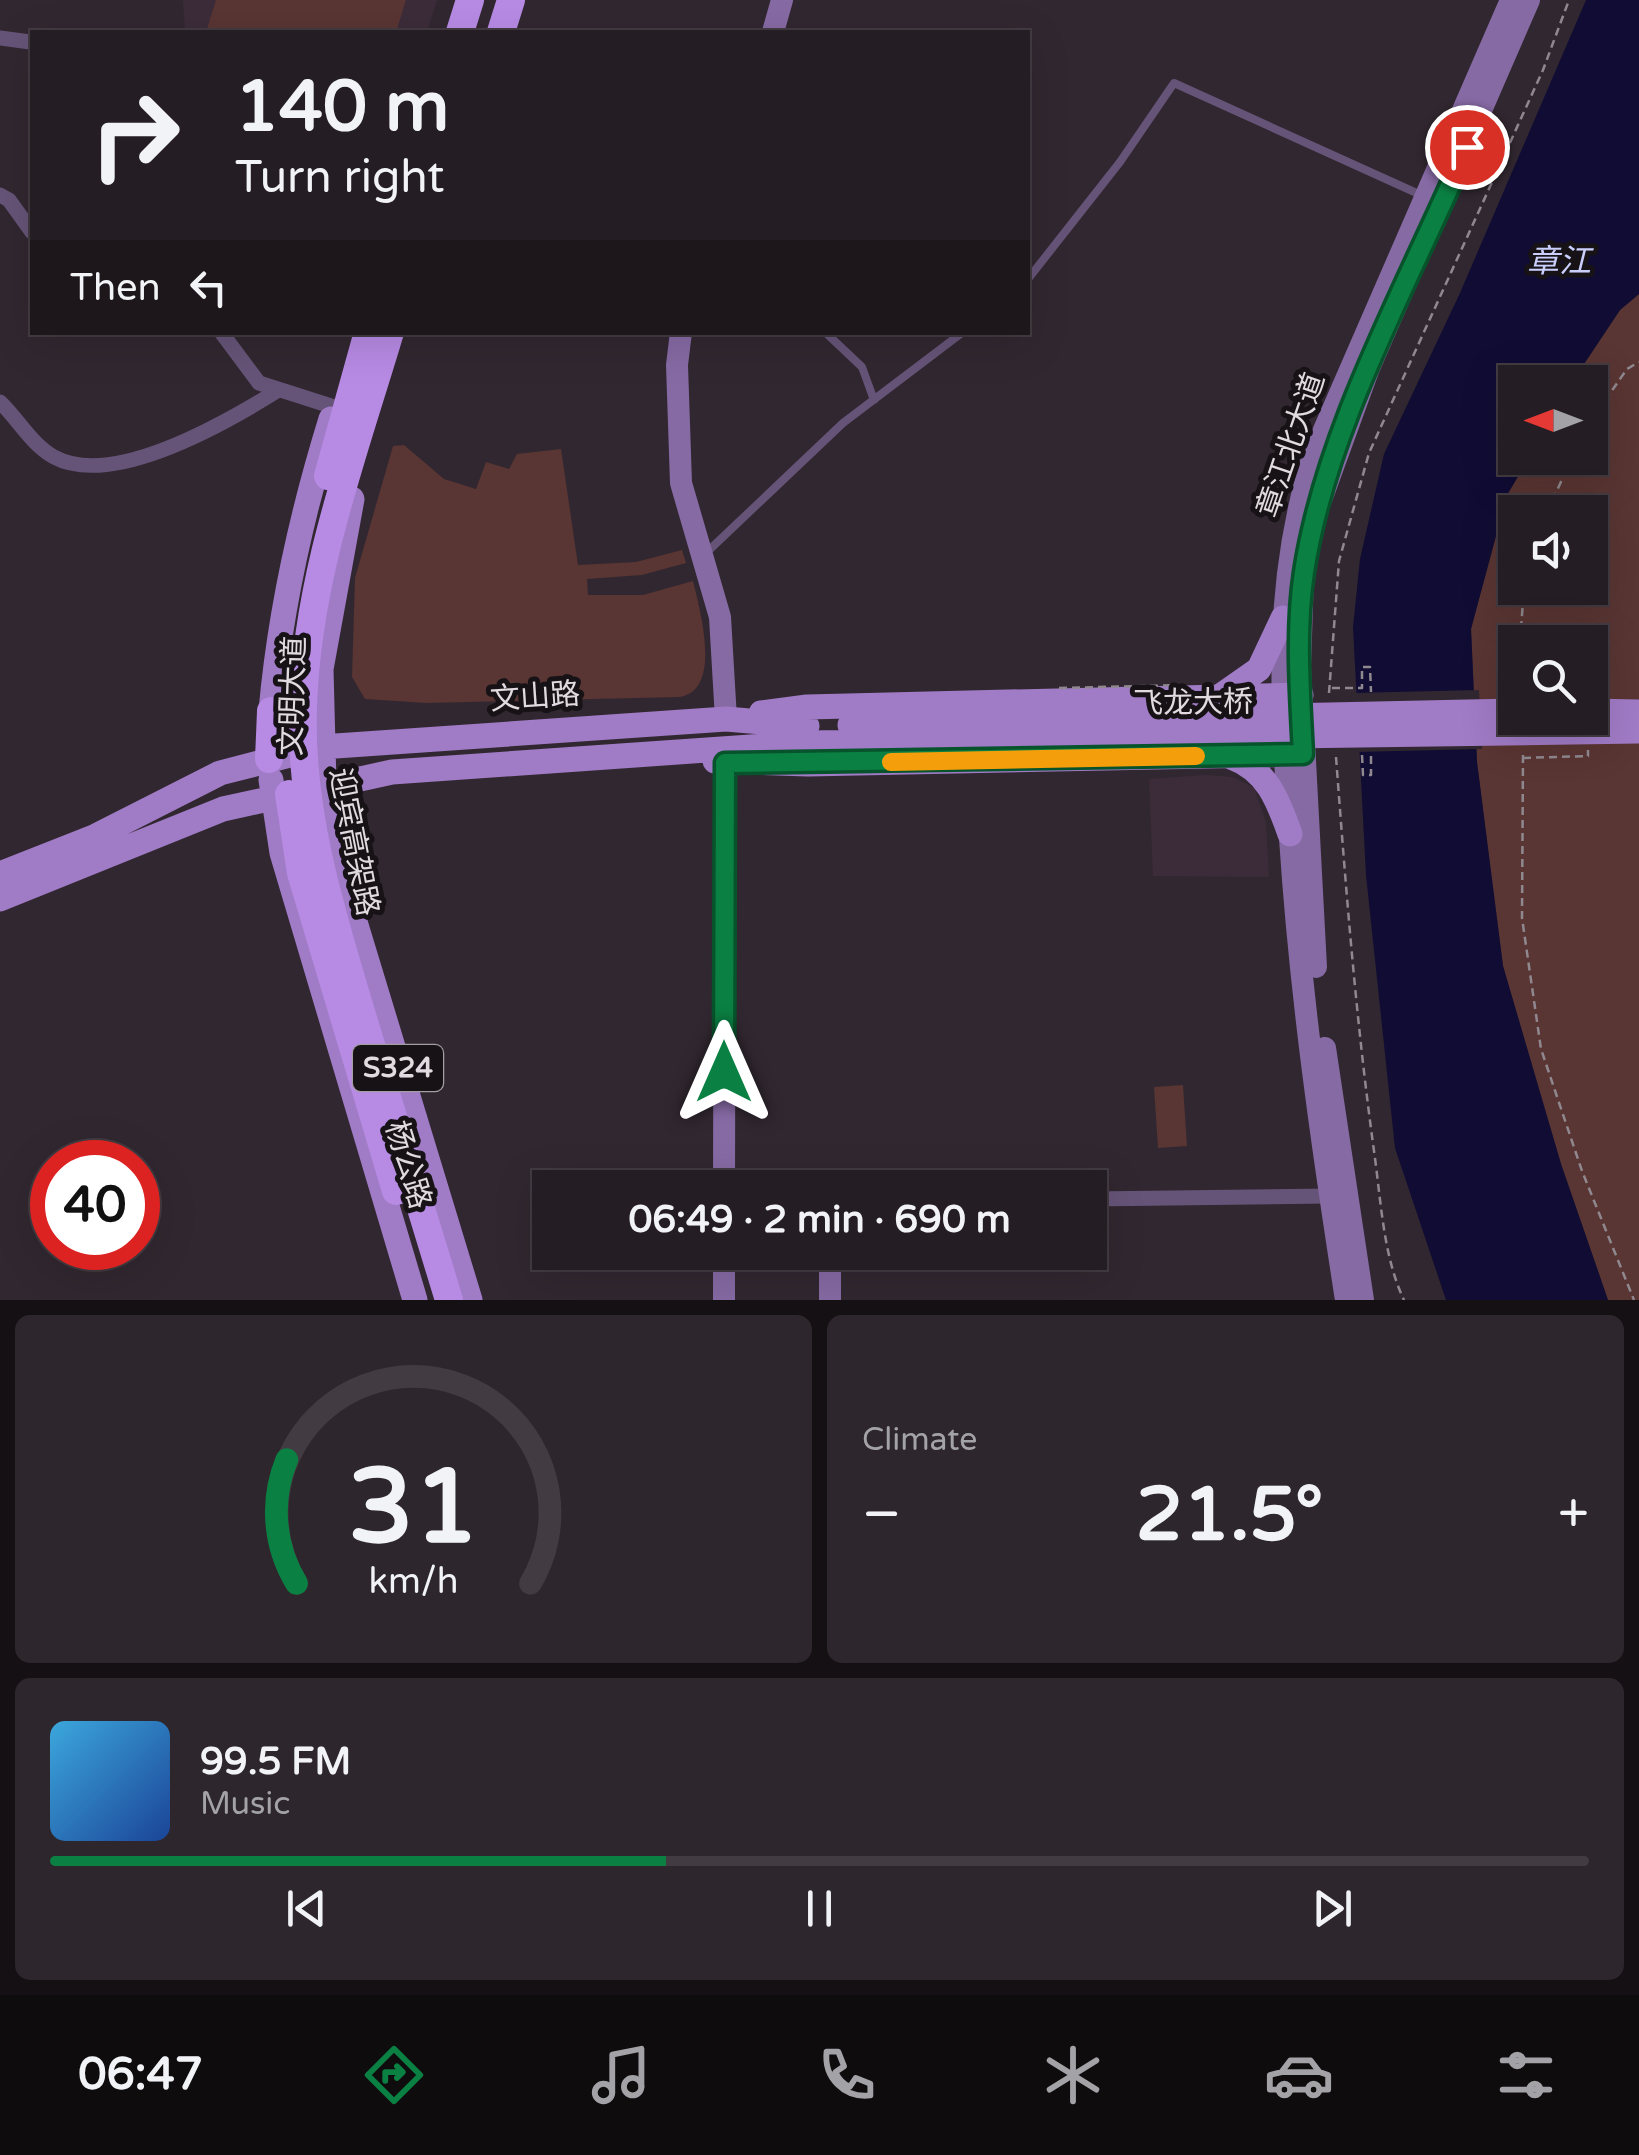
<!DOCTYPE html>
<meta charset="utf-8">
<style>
:root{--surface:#251d24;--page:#2d262c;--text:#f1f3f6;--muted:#a3a2a6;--line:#423b41;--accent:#0b8043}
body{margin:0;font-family:"Varela Round","Noto Sans SC",sans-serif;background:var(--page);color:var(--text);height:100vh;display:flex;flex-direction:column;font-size:38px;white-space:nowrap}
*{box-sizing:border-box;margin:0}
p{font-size:32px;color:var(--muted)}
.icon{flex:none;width:55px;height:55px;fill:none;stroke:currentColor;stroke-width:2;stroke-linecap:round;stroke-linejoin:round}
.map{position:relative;height:1300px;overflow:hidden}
.drawer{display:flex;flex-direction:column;gap:15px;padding:15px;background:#141014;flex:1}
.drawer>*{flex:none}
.hud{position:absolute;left:30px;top:30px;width:1000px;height:305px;border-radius:0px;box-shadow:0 10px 40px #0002,0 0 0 2px var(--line);background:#251d24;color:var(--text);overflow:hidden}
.needle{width:65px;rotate:270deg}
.controls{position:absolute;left:1498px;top:365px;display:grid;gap:20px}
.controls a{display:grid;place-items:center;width:110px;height:110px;border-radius:0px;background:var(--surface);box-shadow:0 10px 40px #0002,0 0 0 2px var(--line);font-size:50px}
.speed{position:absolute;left:30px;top:1140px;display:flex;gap:20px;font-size:50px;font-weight:700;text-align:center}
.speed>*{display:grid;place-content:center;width:130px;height:130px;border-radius:50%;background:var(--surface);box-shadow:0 10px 40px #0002,0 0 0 2px var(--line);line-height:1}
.speed .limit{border:15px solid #d22;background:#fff;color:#111}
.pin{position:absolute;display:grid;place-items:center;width:85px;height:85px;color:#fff;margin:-42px;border:5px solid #fff;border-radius:50%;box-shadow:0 2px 10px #0007}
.me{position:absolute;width:110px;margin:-55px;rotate:0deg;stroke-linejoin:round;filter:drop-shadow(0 0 8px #0008)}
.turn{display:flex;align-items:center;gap:35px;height:210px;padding:0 40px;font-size:45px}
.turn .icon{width:130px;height:130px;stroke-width:2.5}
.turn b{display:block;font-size:70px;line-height:85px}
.then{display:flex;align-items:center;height:95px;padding:0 40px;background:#0003;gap:20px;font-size:38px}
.big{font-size:75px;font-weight:800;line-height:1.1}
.drawer .card{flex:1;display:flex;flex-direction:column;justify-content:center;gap:15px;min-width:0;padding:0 35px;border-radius:15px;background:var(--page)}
.drawer .dial{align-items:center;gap:0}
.dial svg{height:260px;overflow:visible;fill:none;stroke:var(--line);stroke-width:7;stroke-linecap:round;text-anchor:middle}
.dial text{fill:var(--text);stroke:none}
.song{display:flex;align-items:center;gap:30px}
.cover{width:120px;height:120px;border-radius:15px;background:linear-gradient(135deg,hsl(200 70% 55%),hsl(220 70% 35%))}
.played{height:10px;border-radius:5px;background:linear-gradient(90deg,var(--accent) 40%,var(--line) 40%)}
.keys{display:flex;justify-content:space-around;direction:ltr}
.heat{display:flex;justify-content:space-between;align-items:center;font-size:55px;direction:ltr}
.drawer .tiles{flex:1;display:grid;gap:15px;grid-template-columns:1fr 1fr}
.card:last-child{grid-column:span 2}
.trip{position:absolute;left:532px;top:1170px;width:575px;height:100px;border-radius:0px;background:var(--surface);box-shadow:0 10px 40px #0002,0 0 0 2px var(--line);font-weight:800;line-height:100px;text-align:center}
.tabs{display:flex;height:160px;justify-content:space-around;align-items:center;background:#0f0c0e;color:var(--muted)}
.tabs .icon{width:70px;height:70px}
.tabs .active{color:var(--accent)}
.tabs b{font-size:45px;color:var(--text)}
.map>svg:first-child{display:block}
.built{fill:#3c2c3a}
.green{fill:#593533;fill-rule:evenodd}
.water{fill:#100c34}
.pier{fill:#312730}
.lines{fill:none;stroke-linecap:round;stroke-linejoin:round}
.path{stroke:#90888f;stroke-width:2.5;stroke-dasharray:8 5;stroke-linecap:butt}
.lane{stroke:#665478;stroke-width:8}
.street{stroke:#665478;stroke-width:15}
.secondary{stroke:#866aa4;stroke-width:22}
.primary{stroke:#a07bc6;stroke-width:25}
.highway{stroke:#b78ae4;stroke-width:28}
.path-bridge{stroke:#90888f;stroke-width:2.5;stroke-dasharray:8 5;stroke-linecap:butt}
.primary-bridge{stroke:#a07bc6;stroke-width:25}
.highway-bridge{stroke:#b78ae4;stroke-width:28}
.route-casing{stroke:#07532c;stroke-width:25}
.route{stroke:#0b8043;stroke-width:18}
.slow{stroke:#f59e0b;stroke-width:18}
.labels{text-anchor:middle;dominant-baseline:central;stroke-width:10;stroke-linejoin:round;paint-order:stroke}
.shield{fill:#161215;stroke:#a49ea3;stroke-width:2.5}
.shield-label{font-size:28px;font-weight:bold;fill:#e1dae0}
.street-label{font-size:30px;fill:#e1dae0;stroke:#161215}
.water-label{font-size:32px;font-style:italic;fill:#c9cefb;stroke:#161215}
</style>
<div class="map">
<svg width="1639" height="1300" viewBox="0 0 1639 1300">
<rect width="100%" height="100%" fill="#312730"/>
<path class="built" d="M183,0H437L427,32H185Z
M1205,775L1233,777L1254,788L1266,822L1269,877L1153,876L1149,779Z"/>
<path class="green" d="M216,0H406L396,32H206Z
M1639,294V1300H1608L1561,1164L1503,966L1477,762L1471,629L1507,495L1529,458H1590V382H1572L1620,310ZM1515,512H1590V588H1515ZM1515,642H1590V718H1515Z
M404,445L444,479L476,489L486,462L509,469L517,454L561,449L578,565L636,562L682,550L686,563L642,575L587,579L588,595H643L693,581C700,610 723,691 679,697L426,703L365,699L352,677L355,578L393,446Z
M1183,1085L1187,1146L1158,1148L1154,1087Z"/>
<path class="water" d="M1586,0H1639V294L1620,310L1572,382H1515V458H1529L1507,495L1471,629L1477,762L1503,966L1561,1164L1608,1300H1446L1395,1148L1366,875L1353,627L1360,559L1384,454L1460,293Z"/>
<path class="pier" d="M1479,690L1482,749L1354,752L1351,693Z"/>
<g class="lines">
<path class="path" d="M1590,422L1627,369L1639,362
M1547,512L1572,458
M1520,642L1524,588
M1332,688H1362V667H1370L1371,692
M1329,693L1339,561L1369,453L1543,70L1569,0
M1362,755L1363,775H1371V756
M1523,755L1522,918L1541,1049L1582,1171L1634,1300
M1336,757C1346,890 1356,1020 1374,1151C1381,1200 1383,1256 1404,1300
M1523,758L1588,756V750"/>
<path class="lane" d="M1028,279L1120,162L1174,83L1421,195
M825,332L862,367L874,400
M706,553L843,423L963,332"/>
<path class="street" d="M0,38L30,42
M0,195L9,200L32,232
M221,332L259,383L334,407
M0,402C18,419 31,444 54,457C113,489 227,422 277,391
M1090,1199L1330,1196"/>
<path class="secondary" d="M773,32L782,0
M681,332L677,365L681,483L720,617L726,719
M1316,967L1300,667L1303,576L1313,522L1369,368L1529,0
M1325,1048L1363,1300
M724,1188L725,763
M724,1252V1300
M830,1300V1252
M1346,1300C1322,1146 1300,993 1290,838C1281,705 1272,582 1314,453L1511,0"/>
<path class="primary" d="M352,499L321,669L324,784L338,866L470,1300
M1219,697L1259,669L1283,618
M271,711C280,610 301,516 331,419
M1590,711L1639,712
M761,713L807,707L1301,695
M1231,757C1267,770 1278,800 1290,834
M715,761L808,764L1303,754
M271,780L282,853L415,1300
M0,874L96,836L220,773L321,747L726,719L807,726
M0,899L223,809L392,772L807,743"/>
<path class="highway" d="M460,32L470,0
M501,32L511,0
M269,759L271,711"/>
<path class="path-bridge" d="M1059,688L1184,685V698
M1063,768L1183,766V757"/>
<path class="primary-bridge" d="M850,725L1515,711
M807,743L1639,731"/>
<path class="highway-bridge" d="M390,332C353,456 307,577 303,707C299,815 334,922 365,1025C393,1117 421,1208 449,1300
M328,476L368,332
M289,794L301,873L396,1191"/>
</g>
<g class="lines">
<g class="route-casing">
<path id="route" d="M724,1072L725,763L1303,754C1300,694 1295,631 1304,572C1326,427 1410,281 1467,147"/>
</g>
<use href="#route" class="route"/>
<path class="slow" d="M891,762L1196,756"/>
</g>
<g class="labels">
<rect class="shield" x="353" y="1045" width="90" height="46" rx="8"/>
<g class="shield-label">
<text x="398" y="1068">S324</text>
</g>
<g class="street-label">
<text transform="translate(1291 445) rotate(-71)">章江北大道</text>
<text transform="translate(293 696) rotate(-88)">文明大道</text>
<text transform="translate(535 697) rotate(-4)">文山路</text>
<text transform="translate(1193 703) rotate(-1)">飞龙大桥</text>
<text transform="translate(354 842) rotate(79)">迎宾高架路</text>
<text transform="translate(408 1165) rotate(73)">杨公路</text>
</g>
<g class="water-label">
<text x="1559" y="262">章江</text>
</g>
</g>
</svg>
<div class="controls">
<a><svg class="needle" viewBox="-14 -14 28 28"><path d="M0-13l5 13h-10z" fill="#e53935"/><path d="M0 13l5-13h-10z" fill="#a3a2a6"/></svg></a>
<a><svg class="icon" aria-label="sound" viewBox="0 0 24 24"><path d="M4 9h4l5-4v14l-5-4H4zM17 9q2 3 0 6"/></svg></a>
<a><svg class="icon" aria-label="search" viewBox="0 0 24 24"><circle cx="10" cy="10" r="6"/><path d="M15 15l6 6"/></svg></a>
</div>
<div class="speed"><div class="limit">40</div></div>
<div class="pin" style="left:1467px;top:147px;background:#d93025"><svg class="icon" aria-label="arrive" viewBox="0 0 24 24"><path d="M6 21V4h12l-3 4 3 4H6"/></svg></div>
<svg class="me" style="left:724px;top:1072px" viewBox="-20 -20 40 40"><path d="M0-17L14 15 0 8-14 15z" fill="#0b8043" stroke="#fff" stroke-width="4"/></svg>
<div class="trip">06:49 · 2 min · 690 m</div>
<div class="hud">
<div class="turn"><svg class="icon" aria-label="right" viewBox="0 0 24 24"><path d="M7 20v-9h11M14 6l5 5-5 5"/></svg><div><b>140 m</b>Turn right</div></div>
<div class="then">Then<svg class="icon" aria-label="left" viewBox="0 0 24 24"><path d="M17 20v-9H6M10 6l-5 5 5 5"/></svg></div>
</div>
</div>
<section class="drawer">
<div class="tiles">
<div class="card dial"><svg viewBox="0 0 100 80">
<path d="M14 69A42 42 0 1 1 86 69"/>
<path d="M14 69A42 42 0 0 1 11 31" stroke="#0b8043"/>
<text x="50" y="56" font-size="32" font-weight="700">31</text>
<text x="50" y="72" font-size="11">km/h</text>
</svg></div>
<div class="card"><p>Climate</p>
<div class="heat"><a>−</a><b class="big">21.5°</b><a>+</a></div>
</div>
<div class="card">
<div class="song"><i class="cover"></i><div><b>99.5 FM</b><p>Music</p></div></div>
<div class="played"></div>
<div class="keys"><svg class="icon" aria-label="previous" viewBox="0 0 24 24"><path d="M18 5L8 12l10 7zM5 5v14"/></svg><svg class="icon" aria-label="pause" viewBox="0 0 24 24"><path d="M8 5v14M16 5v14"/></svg><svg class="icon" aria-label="next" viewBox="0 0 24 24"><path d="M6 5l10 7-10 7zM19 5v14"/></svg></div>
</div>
</div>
</section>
<nav class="tabs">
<b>06:47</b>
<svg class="icon active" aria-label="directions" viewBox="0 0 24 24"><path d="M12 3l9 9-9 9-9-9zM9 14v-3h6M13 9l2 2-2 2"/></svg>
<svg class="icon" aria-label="music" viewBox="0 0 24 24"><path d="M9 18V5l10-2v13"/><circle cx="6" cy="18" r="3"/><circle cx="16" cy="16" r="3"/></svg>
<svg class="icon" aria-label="phone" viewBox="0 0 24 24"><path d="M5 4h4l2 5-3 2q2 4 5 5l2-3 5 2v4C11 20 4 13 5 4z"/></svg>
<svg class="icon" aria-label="climate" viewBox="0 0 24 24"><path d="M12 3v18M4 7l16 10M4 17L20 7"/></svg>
<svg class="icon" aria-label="car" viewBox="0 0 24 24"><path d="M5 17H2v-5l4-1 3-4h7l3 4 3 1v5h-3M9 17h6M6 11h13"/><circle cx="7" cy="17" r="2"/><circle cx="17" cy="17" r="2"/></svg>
<svg class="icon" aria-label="filters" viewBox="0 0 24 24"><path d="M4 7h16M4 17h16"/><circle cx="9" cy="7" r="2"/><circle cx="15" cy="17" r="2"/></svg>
</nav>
